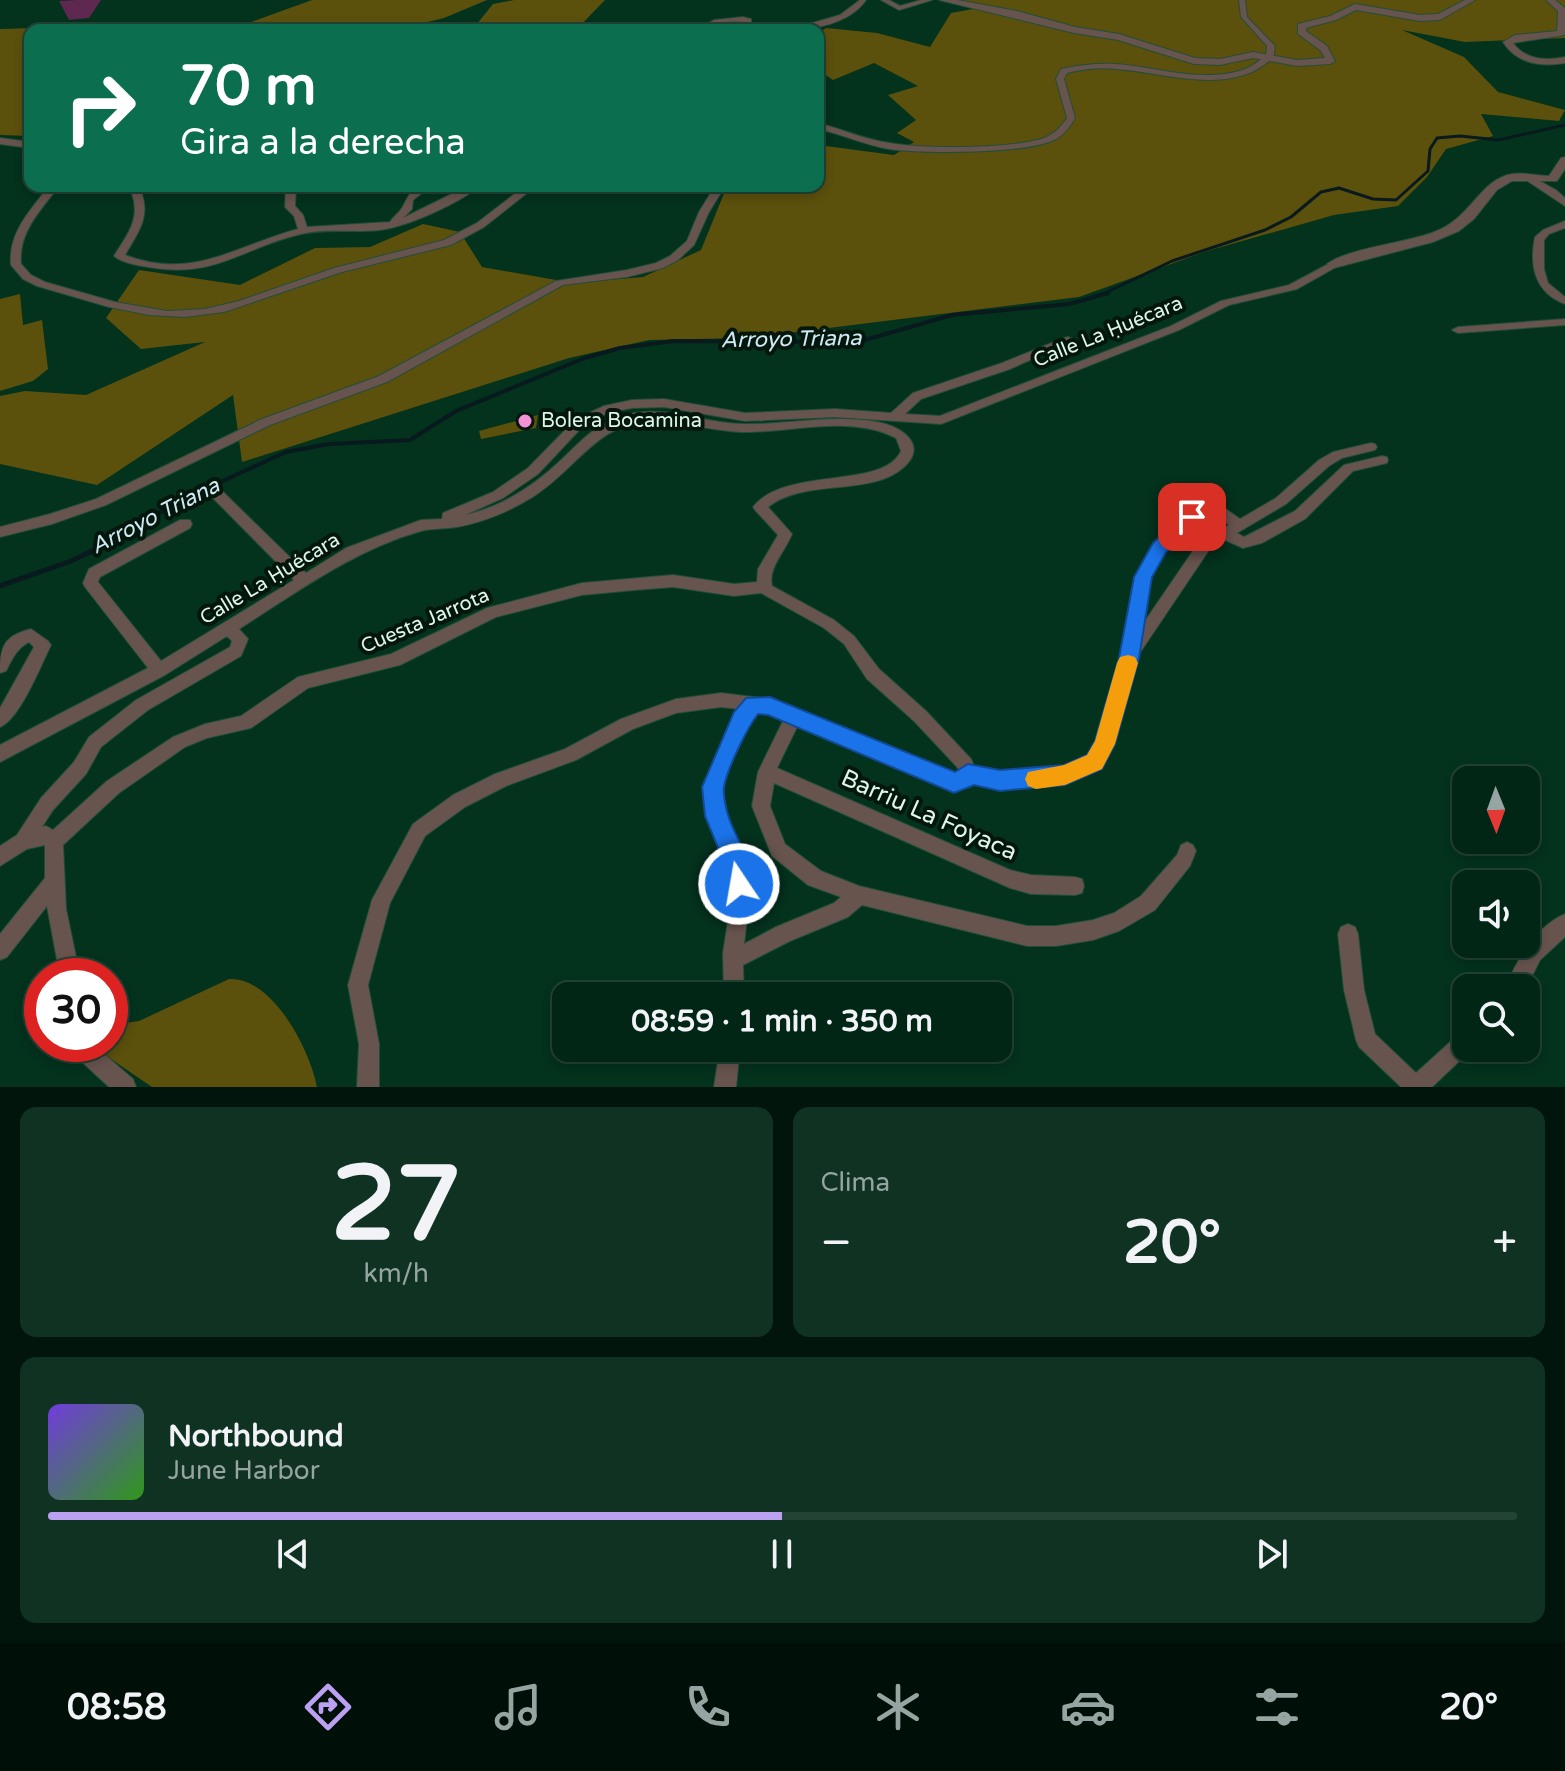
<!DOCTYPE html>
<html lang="es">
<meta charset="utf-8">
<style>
:root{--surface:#022616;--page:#103223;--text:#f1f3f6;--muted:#96a5a1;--line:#234335;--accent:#bca0f2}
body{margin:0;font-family:"Varela Round",sans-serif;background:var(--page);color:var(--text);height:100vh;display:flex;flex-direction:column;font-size:30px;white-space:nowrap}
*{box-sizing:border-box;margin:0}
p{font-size:26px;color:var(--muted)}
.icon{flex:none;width:44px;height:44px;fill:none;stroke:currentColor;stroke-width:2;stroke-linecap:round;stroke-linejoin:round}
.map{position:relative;height:1087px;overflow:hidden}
.sheet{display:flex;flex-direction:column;gap:20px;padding:20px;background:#01150c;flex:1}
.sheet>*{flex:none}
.banner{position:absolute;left:24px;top:24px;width:800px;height:168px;border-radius:16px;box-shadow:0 4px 12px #0003,0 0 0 2px var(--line);background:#0b6e4f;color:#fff;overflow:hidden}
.needle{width:52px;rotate:179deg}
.fabs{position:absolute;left:1452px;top:766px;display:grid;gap:16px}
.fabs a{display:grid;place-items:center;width:88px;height:88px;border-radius:16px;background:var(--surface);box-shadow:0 4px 12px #0003,0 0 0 2px var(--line);font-size:40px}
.speed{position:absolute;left:24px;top:958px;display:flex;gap:16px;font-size:40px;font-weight:700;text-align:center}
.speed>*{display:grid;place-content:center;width:104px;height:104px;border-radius:50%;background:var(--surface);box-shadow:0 4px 12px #0003,0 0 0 2px var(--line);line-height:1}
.speed .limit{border:12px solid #d22;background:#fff;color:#111}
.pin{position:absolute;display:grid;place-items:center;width:68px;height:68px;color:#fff;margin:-34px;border-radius:16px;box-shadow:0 4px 12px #0006}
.me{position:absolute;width:88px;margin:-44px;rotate:348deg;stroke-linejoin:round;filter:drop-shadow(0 0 6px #0008)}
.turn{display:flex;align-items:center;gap:28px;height:168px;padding:0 24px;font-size:36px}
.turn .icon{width:104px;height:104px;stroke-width:2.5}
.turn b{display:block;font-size:56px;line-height:68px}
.big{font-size:60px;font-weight:800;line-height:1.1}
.sheet .widget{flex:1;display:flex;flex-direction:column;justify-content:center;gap:12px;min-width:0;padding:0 28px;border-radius:16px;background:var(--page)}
.sheet .dial{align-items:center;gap:0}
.dial b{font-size:104px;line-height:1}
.song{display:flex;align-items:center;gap:24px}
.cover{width:96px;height:96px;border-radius:12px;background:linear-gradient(135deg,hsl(260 70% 55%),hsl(110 70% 35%))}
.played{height:8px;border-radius:4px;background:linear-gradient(90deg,var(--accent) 50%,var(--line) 50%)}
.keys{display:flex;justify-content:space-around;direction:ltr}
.heat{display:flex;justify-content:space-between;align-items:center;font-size:44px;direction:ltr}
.sheet .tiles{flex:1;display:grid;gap:20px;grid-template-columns:1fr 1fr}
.widget:last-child{grid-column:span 2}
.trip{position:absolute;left:552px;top:982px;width:460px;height:80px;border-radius:16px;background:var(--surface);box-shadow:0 4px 12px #0003,0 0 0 2px var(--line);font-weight:800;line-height:80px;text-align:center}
.tabs{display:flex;height:128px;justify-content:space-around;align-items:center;background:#010f09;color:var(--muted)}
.tabs .icon{width:56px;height:56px}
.tabs .current{color:var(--accent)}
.tabs b{font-size:36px;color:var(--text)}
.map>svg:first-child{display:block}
.green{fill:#5c500d}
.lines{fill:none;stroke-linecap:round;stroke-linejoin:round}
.stream-far2{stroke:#081a1e;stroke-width:3}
.stream-far1{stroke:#081a1e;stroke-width:4}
.stream{stroke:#081a1e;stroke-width:5}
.minor-casing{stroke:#224e39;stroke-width:2}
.tertiary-casing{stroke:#224e39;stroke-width:2}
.minor{fill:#68544e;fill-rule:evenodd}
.tertiary{fill:#68544e;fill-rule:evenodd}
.shaded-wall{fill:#5e2850}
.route{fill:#1a73e8;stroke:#114b97;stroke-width:2}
.slow{fill:#f59e0b}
.poi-dot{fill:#f291d6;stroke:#05160d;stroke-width:3}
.labels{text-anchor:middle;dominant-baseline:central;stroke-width:8;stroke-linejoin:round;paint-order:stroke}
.street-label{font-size:20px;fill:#dff7e8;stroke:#05160d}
.poi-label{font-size:20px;fill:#dff7e8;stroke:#05160d;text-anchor:start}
.water-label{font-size:22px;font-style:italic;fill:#ceeaf2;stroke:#05160d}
.near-street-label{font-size:24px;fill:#dff7e8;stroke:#05160d}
</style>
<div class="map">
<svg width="1565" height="1087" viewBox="0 0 1565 1087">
<rect width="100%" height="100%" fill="#03321d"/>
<path class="green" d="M312,0H487L444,18L407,27L419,30H229Z
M514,0H605L576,30H472L493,4Z
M954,0H1565V38L1465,42L1402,30L1464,57L1498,92L1565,110L1559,121L1481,114L1493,136L1446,149L1427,177L1398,206L1334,215L1207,251L1079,297L747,338L649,340L569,358L242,462L233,395L97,485L0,464V396L25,391L86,395L205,342L141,349L106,318L139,270L240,285L315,248L370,247L423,224L460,232L482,267L573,283L643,277L701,250L727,186H818V145L894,155L914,142L897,133L916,120L888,95L918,86L874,63L833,80L818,70V34L826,28L877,33L930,47L951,13L973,9Z
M36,28L46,30H30V136L0,135V29Z
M20,294L23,325L42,320L48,369L33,381L0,391V299Z
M538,415L536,428L481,439L479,431Z
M229,979C273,977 310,1050 317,1087H152L108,1057L98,1044H110V1025L139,1021Z"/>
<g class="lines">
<path class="stream-far2" d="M1101,295L1172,261L1265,230L1291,217L1321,192L1339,188L1373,199L1396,200L1428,171L1430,149L1437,138L1460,136L1498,140L1565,125"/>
<path class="stream-far1" d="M179,501L286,452L329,444L410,440L456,411L582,359L620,348L674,341L858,342L952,315L1069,304L1108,293"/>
<path class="stream" d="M0,586L71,561L105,545L183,499"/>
<g class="minor-casing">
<path id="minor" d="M860,0H866C850,23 815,30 788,30L840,15Z
M881,0H889L900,6L921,0H932L899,10Z
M1239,0H1245L1247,17L1275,46L1273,59C1266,63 1259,69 1252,72C1210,90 1159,72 1116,69C1099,67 1084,69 1067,73L1064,79L1075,118C1070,127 1064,135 1054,140C1025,154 923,154 889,149C865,145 842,134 818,129V123C842,129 865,140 890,143C924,149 1012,149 1044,138C1054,134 1061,127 1067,118L1056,79L1061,69C1080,65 1097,63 1116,64C1157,67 1205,84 1245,69C1253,66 1260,60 1266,56L1267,46L1241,17Z
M743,17L751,19L752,30H744L745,22C736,21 726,21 717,24C708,26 705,30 696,30L714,20Z
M0,138L30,142V148L0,144Z
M1529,175L1556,190L1565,198V206L1526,180L1524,178Z
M49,186H59C41,210 18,232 21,264L31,275L45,282L115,302L167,311L205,309L239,301L334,268L444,240L477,223L525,186H536L484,227L451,245L342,272L224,312L185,317L149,315L109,307L37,286L23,279L11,265C8,232 31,210 49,186Z
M139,186H149L142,194C150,219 137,234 125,255C192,281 235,246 298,229L294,216L285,207L286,186H296L295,206L303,215L307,227L390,222C392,218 398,214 402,208C410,194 410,186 431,186L413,200L412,209L403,218L468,186H480C457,204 409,226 380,230C353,233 327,228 301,234C241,248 216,279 148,267C136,265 123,263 114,256C127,235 141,219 132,194Z
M715,186H725L709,212L694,245L678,260L663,268L627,277L563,285L387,382L270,425L106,505L52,524L0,537V527L50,514L96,499L262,419L379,376L556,281L627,270L656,263L670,256L687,241L699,212Z
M1565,221V228L1549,234L1544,240V269L1548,283L1565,297V304C1535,293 1529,266 1535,237L1543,230Z
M1334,261L1339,264L1338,266L1297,289L1229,305L1179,330L941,424L835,417L745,421L664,407L632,408L607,413L584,425L538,474L503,498L465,515C501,507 532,487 559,462C574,448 588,432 606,423C653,397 694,423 743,424C788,425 832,414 877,422C897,425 928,442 906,465C874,498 806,477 768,507L792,534C785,552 768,567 772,586L834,620L854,636L879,669L926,711L971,759L975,768C1004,774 1064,778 1088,755C1099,745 1103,725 1108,711C1115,685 1121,659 1127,633C1130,617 1130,600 1134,584C1141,558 1161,537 1180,520C1189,512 1199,502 1210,498L1240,519L1276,498L1319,460L1333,452L1371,443L1375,444L1377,447L1375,450L1342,458L1329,466L1286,504L1237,533L1244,537L1295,511L1344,465L1382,456L1387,457L1388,460L1387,463L1353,471L1305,519L1262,543L1243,548L1225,540L1209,550L1137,657L1115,739L1099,767L1087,775L1050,786L1015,788L972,783L970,787L954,790L798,725L777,768L1010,870L1031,875L1075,877L1082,879L1084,886L1082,893L1075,895L1031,894L1010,888L774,783L770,806L785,844L821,871L859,886L1027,926H1056L1093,920L1114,913L1141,896L1177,855L1181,845L1187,842L1193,845L1196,851L1190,866L1155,910L1119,931L1093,940L1056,946H1027L862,905L848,917L790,941L743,965L744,996H724L723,953L731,902L729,866L707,816L704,787L733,719L739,709L721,707L676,713L633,729L576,760L506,786L465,807L425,836L390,903L368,985L379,1044V1087H357L359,1044L348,985L372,900L413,824L453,795L495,774L565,749L621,719L676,699L721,693L770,699L954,774H959L958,768L914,721L867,679L844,644L824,628L761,593L734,596L673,587L635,590L582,595L496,617L400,665L308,688L251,728L207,738L185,747L119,793L63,845L66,909L80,976H60L47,906L7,957L0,960V934L45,878V845L27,849L0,866V846L17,835L41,798L74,762L89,737L136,700L230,647L232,641L227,636L165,675L0,762V745L148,668L85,587L83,583L89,569L180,520H190L192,524L190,528L100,577L98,582L161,661L294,580L209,494L207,491L209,488H219L306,573L346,548L421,520L442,519L443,513L493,492L528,468L576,419L604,406L632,400L664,399L745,413L835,409L891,413L913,393L1002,363L1064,338L1068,337L1074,340L1010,369L921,399L905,414L940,416L1171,326L1221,301L1289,285ZM656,418C684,423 713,431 742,432C792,433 849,414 896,438L901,451C884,490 785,466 753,507L755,510L778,535L758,569L757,582L734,584L673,575L582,583L487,608L391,654L298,677L241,716L205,724L173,737L107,781L53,830L46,826L42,827L53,810L86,774L101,747L148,710L241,656L248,639L239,629C297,592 354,550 421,531C432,528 445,529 457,527C483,522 508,512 531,498C579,468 593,425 656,418ZM1210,510L1229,525L1199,542L1143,624C1145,610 1146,595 1150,581C1159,551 1186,529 1210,510ZM757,711L769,713L784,719L758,772L752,806L772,856L808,885L841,897L834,903L776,927L744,944L749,902L747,866L725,816L722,787L747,723Z
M1565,319V325L1458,333L1452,330L1458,327Z
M31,629L48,641L51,645C41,665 20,719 0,727V708L34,647L29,642C17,648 12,659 6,671L0,673C0,646 4,636 31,629Z
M1565,914V937L1540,960L1526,988H1505C1517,960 1535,927 1565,914Z
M1348,924L1355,927L1358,934L1364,990L1375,1034L1416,1073L1459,1034L1466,1031V1048H1473L1432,1087H1401L1359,1047L1356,1040L1344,990L1338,934L1341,927Z
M76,1044H96L97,1048L133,1079L136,1087H109L81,1061Z
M720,1048H740L736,1087H714Z"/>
</g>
<g class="tertiary-casing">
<path id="tertiary" d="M939,0H957L1017,11L1075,27L1119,34L1195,58L1220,59L1253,52L1297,60L1325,58L1320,50L1298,34V24L1330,16L1355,4L1420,15L1438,14L1465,0H1475L1440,20L1420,21L1356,10L1336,20L1306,28V31L1327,46L1335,61L1330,64L1297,66L1253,58L1220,65L1194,64L1118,40L1074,33Z
M1546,0H1555L1565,8V35L1513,43C1526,60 1545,61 1565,57V63C1541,67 1517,64 1503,42L1515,35L1557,31L1558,11Z
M1565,157V169L1557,181H1512L1497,190L1474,219L1459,231L1433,242L1334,268L1327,264C1348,248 1407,243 1434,232C1471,219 1480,179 1512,174C1524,172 1537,176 1549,176L1561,158Z"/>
</g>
<use href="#minor" class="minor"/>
<use href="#tertiary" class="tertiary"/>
</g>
<path class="shaded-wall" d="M77,0H101L89,18L69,20L59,1Z"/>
<path class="route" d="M1192,511L1201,517L1198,522L1166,552L1152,577L1139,658L1115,744L1102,769L1065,785L1000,791L974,785L954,793L768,715L758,714C747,728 727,769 724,787C723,795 726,810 729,818C737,843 759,866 748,893L739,896L730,893L726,867L705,816L702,787L734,712L746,698L770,697L955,772L968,764L1000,770L1064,765L1087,755L1095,741L1119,658L1134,577L1153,543L1186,513Z"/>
<path class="slow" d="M1128,655L1135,657L1138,663L1115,744L1102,769L1065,785L1036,789L1028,786L1025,779L1028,772L1064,765L1087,755L1095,741L1117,663L1120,657Z"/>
<circle class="poi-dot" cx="525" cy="421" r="8"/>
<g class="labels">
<g class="street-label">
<text transform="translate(1108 332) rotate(-22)">Calle La Ḥuécara</text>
<text transform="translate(270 579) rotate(-31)">Calle La Ḥuécara</text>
<text transform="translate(425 621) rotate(-23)">Cuesta Jarrota</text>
</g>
<g class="poi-label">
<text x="541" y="421">Bolera Bocamina</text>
</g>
<g class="water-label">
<text transform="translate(791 339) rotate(-1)">Arroyo Triana</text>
<text transform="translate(155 516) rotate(-27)">Arroyo Triana</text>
</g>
<g class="near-street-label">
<text transform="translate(929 815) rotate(24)">Barriu La Foyaca</text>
</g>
</g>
</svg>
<div class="fabs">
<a><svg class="needle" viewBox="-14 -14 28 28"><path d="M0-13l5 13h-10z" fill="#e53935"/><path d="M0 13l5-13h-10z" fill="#96a5a1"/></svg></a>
<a><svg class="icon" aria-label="sound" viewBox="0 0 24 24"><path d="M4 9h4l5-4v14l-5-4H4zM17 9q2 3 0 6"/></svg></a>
<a><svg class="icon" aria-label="search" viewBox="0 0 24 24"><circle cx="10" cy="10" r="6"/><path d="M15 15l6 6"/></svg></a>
</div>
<div class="speed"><div class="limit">30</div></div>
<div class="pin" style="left:1192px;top:517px;background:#d93025"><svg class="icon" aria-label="arrive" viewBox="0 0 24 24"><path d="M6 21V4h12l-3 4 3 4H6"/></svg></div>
<svg class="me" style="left:739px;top:884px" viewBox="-20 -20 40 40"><circle r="17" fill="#1a73e8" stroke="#fff" stroke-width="3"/><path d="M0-11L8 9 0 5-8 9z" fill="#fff"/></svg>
<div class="trip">08:59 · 1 min · 350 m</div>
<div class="banner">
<div class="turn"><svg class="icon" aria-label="right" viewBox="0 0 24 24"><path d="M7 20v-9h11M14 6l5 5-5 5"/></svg><div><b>70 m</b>Gira a la derecha</div></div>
</div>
</div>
<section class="sheet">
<div class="tiles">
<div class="widget dial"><b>27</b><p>km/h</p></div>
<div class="widget"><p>Clima</p>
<div class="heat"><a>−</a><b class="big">20°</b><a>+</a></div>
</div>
<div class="widget">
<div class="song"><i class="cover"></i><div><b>Northbound</b><p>June Harbor</p></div></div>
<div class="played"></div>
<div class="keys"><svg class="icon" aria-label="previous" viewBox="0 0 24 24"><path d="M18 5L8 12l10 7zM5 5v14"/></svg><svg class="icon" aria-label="pause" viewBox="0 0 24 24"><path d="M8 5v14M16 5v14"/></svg><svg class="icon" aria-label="next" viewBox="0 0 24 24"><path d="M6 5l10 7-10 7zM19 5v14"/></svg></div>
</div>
</div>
</section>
<nav class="tabs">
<b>08:58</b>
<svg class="icon current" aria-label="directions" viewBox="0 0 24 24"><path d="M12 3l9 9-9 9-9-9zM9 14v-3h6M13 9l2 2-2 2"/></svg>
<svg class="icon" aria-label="music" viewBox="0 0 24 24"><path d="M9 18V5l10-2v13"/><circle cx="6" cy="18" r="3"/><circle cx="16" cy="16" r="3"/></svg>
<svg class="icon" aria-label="phone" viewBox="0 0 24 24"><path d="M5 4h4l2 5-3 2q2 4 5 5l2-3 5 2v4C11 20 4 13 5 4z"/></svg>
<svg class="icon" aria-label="climate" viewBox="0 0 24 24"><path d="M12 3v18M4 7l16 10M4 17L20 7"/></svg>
<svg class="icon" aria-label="car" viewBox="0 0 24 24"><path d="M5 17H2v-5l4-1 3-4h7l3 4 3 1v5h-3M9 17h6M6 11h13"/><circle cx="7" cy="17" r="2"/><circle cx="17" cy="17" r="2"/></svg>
<svg class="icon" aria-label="filters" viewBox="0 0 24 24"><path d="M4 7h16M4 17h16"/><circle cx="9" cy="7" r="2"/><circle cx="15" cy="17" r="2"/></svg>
<b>20°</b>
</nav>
